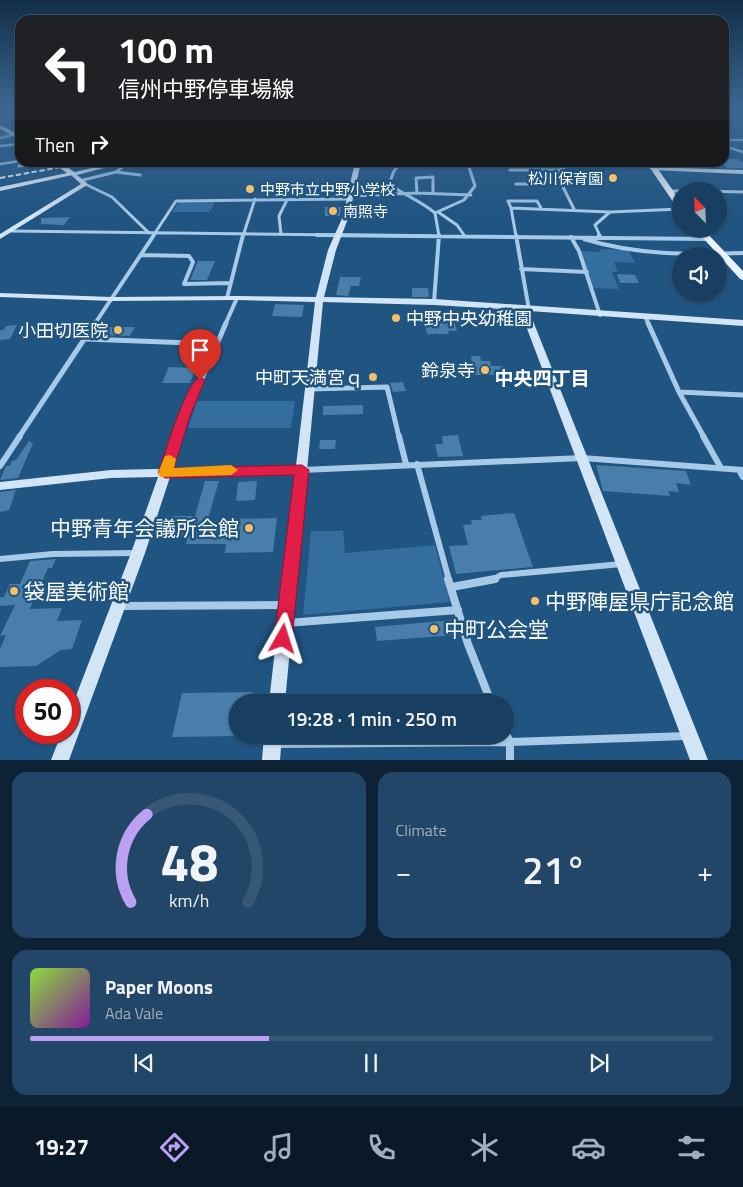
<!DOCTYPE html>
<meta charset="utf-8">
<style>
:root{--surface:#183f61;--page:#214667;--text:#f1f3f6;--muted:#9fafbd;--line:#365876;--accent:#bca0f2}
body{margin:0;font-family:"Titillium Web","Noto Sans JP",sans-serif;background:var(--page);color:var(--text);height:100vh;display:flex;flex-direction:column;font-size:19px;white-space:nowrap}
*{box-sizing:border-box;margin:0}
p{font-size:16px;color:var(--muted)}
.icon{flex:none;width:28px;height:28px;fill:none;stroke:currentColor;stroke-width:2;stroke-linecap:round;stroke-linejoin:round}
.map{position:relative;height:760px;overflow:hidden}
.side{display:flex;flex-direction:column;gap:12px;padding:12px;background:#0d2335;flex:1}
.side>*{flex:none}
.banner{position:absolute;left:15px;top:15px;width:714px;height:152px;border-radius:15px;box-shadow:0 1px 4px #0004,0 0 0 1px var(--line);background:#202124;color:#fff;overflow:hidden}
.needle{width:32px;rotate:336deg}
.fabs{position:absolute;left:672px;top:182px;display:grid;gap:10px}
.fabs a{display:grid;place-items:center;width:55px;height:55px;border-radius:50%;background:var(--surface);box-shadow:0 1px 4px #0004,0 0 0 1px var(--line);font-size:25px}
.speed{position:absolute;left:15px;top:679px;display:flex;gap:10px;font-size:25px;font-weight:700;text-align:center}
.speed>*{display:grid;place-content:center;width:65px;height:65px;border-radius:50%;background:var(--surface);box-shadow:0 1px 4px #0004,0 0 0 1px var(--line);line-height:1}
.speed .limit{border:8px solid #d22;background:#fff;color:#111}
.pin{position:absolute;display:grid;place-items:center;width:42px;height:42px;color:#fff;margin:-51px -21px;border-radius:50% 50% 50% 0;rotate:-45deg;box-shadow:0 0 5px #0007}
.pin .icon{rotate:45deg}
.me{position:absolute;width:55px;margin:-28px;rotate:6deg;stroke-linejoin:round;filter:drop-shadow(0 0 4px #0008)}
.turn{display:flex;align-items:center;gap:18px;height:105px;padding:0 20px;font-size:22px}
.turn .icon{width:65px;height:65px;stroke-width:2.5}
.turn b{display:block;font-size:35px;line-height:42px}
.then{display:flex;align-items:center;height:48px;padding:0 20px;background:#0003;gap:10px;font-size:19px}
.big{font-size:38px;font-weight:600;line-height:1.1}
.side .card{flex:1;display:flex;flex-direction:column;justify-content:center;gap:8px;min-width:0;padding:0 18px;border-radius:15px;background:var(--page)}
.side .dial{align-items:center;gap:0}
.dial svg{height:130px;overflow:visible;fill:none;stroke:var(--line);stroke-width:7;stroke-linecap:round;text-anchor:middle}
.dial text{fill:var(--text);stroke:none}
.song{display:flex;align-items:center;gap:15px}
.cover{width:60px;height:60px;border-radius:8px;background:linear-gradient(135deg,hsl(90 70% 55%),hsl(290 70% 35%))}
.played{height:5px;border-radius:2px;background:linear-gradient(90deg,var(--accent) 35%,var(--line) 35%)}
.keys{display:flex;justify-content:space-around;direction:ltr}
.heat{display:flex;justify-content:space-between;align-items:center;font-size:28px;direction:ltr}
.side .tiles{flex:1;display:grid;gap:12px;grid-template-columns:1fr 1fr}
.card:last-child{grid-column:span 2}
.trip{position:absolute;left:229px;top:694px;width:285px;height:50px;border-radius:25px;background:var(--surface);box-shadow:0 1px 4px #0004,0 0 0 1px var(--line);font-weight:600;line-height:50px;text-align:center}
.dock{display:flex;height:80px;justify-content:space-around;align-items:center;background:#0a1927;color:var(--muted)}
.dock .icon{width:35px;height:35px}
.dock .current{color:var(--accent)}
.dock b{font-size:22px;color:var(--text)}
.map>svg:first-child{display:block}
.green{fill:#346e9f}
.building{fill:#497eaa}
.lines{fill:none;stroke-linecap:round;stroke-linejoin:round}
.street-far5{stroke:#a6cae8;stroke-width:2.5}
.street-far4{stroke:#a6cae8;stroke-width:3}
.street-far3{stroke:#a6cae8;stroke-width:4}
.street-far2{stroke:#a6cae8;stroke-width:5}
.street-far1{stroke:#a6cae8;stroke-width:6}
.street{stroke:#a6cae8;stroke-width:8}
.secondary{fill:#d1e5f7;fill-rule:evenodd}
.primary{fill:#e9f3fe;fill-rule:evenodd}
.rail-far1{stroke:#fff;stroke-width:1;stroke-dasharray:4.5 2;stroke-linecap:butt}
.rail{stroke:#fff;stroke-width:2;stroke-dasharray:5.5 2.5;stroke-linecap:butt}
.route{fill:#e11d48;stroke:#92132f}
.slow{fill:#f59e0b}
.poi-dot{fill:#f5bf67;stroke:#205481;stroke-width:2}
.labels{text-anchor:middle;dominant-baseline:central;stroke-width:5;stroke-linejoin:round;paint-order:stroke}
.far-poi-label{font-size:15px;fill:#fff;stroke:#205481;text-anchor:start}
.poi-label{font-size:18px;fill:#fff;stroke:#205481;text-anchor:end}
.neighbourhood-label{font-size:19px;font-weight:bold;fill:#fff;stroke:#205481}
.near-poi-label{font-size:21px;fill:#fff;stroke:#205481;text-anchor:start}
</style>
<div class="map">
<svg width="743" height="760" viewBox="0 0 743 760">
<rect width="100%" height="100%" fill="#205481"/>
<path class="green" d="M179,202H215L210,212H172Z
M600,249L628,250L635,263L614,262L618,272H612L619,289L592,288L579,251L601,252Z
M197,401H295L291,428H188Z
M311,531H343L345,553L435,545L450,602L303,615Z"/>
<path class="building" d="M724,159H738L743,163V168H727L724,165Z
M325,207H341L340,216H325Z
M70,217L64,225L41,224V218Z
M198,261H215L207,280H190Z
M617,274L635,275L639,283H620Z
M340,277H361L359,286H351L348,296L336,295Z
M412,288H428L429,297H412Z
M275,304L304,305L302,317L272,316Z
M423,313H452L457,331H448L449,334H427Z
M17,325L10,339L0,340V330H4L6,326Z
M103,327H135L130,336L99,335Z
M471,356H480L481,361H490L491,366H504L506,375H466L464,362H472Z
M169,367L196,368L190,383H162Z
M403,382L406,391L393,392L390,383Z
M363,405V414L323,415V406Z
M458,435L463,456L438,457L435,444H443L442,436Z
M320,440H336L335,449H319Z
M29,441L33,443L18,478L0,480L6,466H10L12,461L16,460Z
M596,465L686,471L691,485L676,483L679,492L668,491L670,496L603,491Z
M205,481H219L203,536H221L225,519L277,518L273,552L225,553L226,544H186L188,537H180L182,532H167L172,516H195Z
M257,481L255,500L236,501L238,482Z
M16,490L9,510L0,512V492Z
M514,513L533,567L456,574L449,546L468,545L463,525L472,524L471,520H482L481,516Z
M56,559L52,568H48L30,609L62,608L57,621L82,620L72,649L61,650L36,666L0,667V649L6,635L0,636L15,605L0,606V597H4L10,584H20L30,561Z
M452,620L455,635L377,641L375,627Z
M253,692L252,702H238V736L172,737L182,693Z"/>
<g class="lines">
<path class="street-far5" d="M0,138L20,133
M727,140H743
M0,146L20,144
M724,146L743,152
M467,162L468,166
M0,164L20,161
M22,166L40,162
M124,166L129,162
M399,166L402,162
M567,166L571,162"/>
<path class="street-far4" d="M126,164L116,172L140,175
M400,164L394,171L389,184C404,195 421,201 435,213
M19,166L28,164
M510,170H562
M561,171L566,177L561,183L574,209
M83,180L116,172
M85,184L112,197L149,233
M516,184H543L568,164
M669,191H681
M705,191L743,192
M417,193L416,178L433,177V193
M351,196L417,193L471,195
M511,208L508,201H537L541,208
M438,212L457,225L464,235
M11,231L426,236
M281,234L279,216L287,200
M153,236L176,201L351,199
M243,236L255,199
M439,236L435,213L464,200L475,186L468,164
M516,236L511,208L610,212
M600,236L595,225L610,212L681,209"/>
<path class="street-far3" d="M317,235L708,239
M516,235L529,310
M599,235L601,238
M571,237L579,251L600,315
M584,239C636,255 689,255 743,253
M141,255L189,256L193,262L184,284L230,283
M521,269L587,272
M227,298L243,235
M434,302L439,235
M646,318L649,325
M94,325L154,235
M225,325L237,298"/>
<path class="street-far2" d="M648,323L679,392L704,437
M86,339L216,344
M310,389L387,387L399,437
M679,392L743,395
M19,437L95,323
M177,437L226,323"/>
<path class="street-far1" d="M399,436L406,464
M703,436L721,468
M417,464L449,580
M0,466L20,436
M302,470L582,458L743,470
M739,470L743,477
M165,473L178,436
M0,559L53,554L137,553
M492,580L501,575L622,564"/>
<path class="street" d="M448,579L468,644L491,702
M452,587L495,579
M120,606L286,605
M286,623L458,610
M505,732L510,742V760
M275,744L510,742L687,736"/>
<path class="secondary" d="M116,162H127L77,175L87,183V185L0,239V234L81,184L71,175V173Z
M355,162H361L349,216L336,250L324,297L434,299L743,320V326L529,311L708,760H690L520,310L434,305L323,302L285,702H269L295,474L170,477L145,553L69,760H51L62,732H69V714L131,553L158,477L111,478L0,490V482L111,470L296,466L315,302L237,300L112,301L0,297V293L112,297L237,296L316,297L328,250L343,216Z
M650,167L743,170V174L652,170L649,168Z
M264,735H282L280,760H262Z"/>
<path class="primary" d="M0,125L20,135V140L0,129Z
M51,162H60L77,174L0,191V187L67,173Z
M646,162H653L681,202V209H678Z
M695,229H703L743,271V280L740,279Z"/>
<path class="rail-far1" d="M71,166L91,162"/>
<path class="rail" d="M0,178L78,164"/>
</g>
<linearGradient id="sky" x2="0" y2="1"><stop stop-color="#122e47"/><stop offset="0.5" stop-color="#3c6792"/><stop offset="1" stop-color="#3c6792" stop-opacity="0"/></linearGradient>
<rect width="743" height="216" fill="url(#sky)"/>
<path class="route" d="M200,377L205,380L190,416L174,468L302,465L309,470L292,639L289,644L283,647L277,644L274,639L294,475L165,478L158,473C164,457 186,381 200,377Z"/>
<path class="slow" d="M170,455L176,459L174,468L231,465L238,470L231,475L160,477L158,473L165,456Z"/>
<g class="poi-dot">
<circle cx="613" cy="178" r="5"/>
<circle cx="250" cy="189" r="5"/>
<circle cx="333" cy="211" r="5"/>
<circle cx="396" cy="318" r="5"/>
<circle cx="118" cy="330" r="5"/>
<circle cx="485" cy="370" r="5"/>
<circle cx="373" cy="377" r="5"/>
<circle cx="249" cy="528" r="5"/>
<circle cx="14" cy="591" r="5"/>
<circle cx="535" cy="601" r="5"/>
<circle cx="434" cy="629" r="5"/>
</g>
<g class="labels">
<g class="far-poi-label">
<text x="603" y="178" text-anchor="end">松川保育園</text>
<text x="260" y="189">中野市立中野小学校</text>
<text x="343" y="211">南照寺</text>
</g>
<g class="poi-label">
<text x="406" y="318" text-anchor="start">中野中央幼稚園</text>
<text x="108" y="330">小田切医院</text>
<text x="475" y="370">鈴泉寺</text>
<text x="363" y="377">中町天満宮ｑ</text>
</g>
<g class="neighbourhood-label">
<text x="542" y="377">中央四丁目</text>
</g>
<g class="near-poi-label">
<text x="239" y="528" text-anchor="end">中野青年会議所会館</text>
<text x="24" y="591">袋屋美術館</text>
<text x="545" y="601">中野陣屋県庁記念館</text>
<text x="444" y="629">中町公会堂</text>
</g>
</g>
</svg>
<div class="fabs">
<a><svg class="needle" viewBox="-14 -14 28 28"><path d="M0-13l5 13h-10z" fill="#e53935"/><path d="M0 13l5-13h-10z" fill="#9fafbd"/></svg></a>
<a><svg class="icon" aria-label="sound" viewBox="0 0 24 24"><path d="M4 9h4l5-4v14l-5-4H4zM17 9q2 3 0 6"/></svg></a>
</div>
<div class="speed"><div class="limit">50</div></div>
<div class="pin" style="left:200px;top:380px;background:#d93025"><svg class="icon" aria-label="arrive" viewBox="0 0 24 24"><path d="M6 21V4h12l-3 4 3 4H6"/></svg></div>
<svg class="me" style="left:283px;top:639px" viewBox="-20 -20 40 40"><path d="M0-17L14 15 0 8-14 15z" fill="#e11d48" stroke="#fff" stroke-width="4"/></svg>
<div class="trip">19:28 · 1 min · 250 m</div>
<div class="banner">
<div class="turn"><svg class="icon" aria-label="left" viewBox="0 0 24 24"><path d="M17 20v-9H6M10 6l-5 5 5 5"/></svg><div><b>100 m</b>信州中野停車場線</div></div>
<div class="then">Then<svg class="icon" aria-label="right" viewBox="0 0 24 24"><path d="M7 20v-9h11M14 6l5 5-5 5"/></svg></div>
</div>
</div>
<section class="side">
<div class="tiles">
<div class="card dial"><svg viewBox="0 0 100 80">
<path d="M14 69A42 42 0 1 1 86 69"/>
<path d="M14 69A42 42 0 0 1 24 15" stroke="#bca0f2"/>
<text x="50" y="56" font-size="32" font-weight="700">48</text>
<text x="50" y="72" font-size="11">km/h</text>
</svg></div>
<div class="card"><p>Climate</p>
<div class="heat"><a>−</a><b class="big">21°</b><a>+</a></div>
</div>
<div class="card">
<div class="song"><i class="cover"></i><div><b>Paper Moons</b><p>Ada Vale</p></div></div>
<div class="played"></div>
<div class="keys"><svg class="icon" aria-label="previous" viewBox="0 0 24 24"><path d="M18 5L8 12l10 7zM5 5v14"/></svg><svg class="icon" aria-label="pause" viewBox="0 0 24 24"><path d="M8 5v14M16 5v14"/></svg><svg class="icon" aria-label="next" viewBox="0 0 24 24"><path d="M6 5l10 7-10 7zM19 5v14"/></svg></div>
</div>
</div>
</section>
<nav class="dock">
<b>19:27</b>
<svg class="icon current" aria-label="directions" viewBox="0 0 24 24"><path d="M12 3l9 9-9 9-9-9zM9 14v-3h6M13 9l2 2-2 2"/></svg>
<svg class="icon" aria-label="music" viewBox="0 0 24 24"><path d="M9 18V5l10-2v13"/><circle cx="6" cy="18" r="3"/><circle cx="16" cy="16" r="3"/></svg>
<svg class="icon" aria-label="phone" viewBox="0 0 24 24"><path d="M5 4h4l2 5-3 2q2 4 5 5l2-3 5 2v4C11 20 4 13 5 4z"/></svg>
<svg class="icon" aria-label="climate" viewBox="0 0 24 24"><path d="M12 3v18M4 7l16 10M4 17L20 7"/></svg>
<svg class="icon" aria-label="car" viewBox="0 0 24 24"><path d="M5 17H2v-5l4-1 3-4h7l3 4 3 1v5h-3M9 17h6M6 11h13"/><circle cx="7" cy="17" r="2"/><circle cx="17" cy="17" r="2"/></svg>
<svg class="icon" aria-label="filters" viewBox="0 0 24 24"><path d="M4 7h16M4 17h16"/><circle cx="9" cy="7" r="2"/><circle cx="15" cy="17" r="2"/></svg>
</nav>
